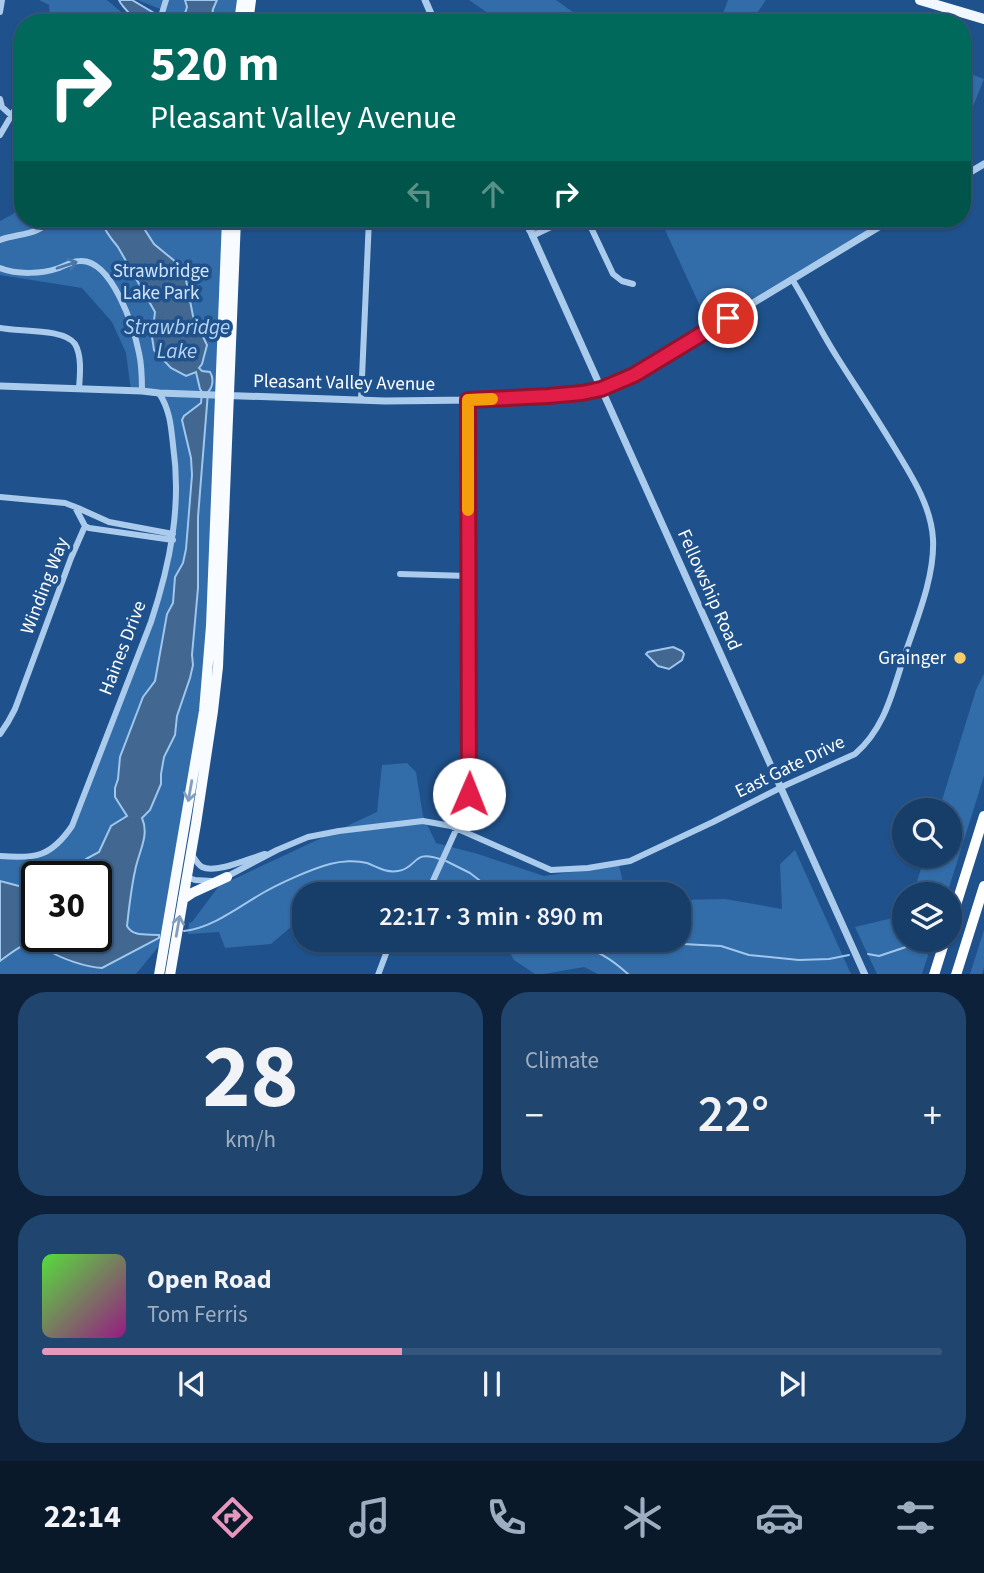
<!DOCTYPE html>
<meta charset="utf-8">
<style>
:root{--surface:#173e69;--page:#20456f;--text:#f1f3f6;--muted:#9eaec0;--line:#36577d;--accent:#e797bd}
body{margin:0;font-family:"Source Sans 3",sans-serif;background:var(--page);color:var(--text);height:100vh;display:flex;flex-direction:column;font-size:26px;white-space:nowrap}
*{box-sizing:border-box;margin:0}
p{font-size:23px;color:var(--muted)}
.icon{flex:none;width:38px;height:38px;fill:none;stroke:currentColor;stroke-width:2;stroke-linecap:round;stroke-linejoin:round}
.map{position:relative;height:974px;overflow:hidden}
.sheet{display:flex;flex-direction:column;gap:18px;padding:18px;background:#0d223a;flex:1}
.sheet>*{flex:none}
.hud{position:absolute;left:14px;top:14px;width:957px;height:214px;border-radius:28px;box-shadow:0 2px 5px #0004,0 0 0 2px var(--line);background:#00695c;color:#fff;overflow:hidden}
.buttons{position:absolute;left:892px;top:798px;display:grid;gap:14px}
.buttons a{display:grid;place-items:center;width:70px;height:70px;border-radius:50%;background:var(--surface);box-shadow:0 2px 5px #0004,0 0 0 2px var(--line);font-size:35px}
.speed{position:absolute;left:21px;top:861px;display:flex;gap:14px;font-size:35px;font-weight:700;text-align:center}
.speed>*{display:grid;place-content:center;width:91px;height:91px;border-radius:50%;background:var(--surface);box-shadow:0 2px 5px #0004,0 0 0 2px var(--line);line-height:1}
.speed .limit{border:4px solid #111;border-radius:10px;background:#fff;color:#111}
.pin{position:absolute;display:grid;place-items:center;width:60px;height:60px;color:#fff;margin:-30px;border:4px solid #fff;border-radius:50%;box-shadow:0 2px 7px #0007}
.me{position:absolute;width:77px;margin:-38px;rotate:1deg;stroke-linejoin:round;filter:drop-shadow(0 0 5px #0008)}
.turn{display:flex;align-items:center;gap:24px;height:147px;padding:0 21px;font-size:32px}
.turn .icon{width:91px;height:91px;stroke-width:2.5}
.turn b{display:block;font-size:49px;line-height:60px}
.lanes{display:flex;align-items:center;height:66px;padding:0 21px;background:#0003;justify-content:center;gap:35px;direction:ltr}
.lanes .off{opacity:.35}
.big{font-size:52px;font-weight:600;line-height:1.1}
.sheet .tile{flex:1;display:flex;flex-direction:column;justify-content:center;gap:10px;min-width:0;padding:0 24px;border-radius:28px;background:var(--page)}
.sheet .dial{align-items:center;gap:0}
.dial b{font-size:91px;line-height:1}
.song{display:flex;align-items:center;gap:21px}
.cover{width:84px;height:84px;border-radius:10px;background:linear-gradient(135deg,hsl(110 70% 55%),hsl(310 70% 35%))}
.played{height:7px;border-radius:4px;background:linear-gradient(90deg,var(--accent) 40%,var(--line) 40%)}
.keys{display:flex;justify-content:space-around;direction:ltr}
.heat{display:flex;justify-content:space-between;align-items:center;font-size:38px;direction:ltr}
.sheet .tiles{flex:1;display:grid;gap:18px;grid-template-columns:1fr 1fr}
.tile:last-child{grid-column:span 2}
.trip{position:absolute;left:292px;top:882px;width:399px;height:70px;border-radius:28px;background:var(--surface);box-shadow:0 2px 5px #0004,0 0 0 2px var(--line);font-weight:600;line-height:70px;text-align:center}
.tabs{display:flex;height:112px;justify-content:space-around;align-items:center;background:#09192a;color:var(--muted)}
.tabs .icon{width:49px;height:49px}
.tabs .on{color:var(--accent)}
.tabs b{font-size:32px;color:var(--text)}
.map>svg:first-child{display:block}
.green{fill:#326ca9;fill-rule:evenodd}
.water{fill:#426790;stroke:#9fc6ed;stroke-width:2}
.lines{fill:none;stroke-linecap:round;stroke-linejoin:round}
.stream{stroke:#9fc6ed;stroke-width:2}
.minor{stroke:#abcbec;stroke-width:6}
.tertiary{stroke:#abcbec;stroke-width:7}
.primary{stroke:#f1f7ff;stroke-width:10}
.trunk{stroke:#f8fbff;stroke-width:10}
.motorway{stroke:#fff;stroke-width:10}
.oneway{stroke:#4976a9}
.oneway2{stroke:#819ec0}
.route-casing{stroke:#92132f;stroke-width:18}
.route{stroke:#e11d48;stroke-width:12}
.slow{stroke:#f59e0b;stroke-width:12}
.poi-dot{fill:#facc6b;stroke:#1f528c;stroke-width:2.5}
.labels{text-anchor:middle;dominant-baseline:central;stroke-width:7;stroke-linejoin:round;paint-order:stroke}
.park-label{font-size:19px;fill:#d1e4f9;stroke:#1f528c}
.street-label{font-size:19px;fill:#fff;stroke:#1f528c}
.poi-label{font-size:19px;fill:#fff;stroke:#1f528c;text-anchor:end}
.water-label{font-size:21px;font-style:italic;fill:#b7d4f3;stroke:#1f528c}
</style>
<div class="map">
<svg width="984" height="975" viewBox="0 0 984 975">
<rect width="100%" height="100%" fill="#1f528c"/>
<path class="green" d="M39,0H107L132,21L74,23L50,17L49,5Z
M137,0H242L239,23H159L163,10Z
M469,0H556L588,23H502Z
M728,0H766L750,23H727L722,16Z
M963,71L984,79L967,121L963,119Z
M23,200V219H227L208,676L164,940L136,974L0,975V856H34L58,843L72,826L165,575L177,486L167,407L159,393L131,391L126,353L112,322L82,288L0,275V221L13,214ZM37,877H96V936H37Z
M660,219H895L711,330Z
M984,674V776L947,894H913L925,856H950V810H939L976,690Z
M407,763L416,772L423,816L436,843L478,854L544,876L619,865L624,887L645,894H441L435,892L414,893L412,894H304V916L271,944L225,948L219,932L188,934L189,923L192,922L219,886L377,812L382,765Z
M795,850L851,974L600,975L584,967L544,974H535L514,960L503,940H679V900L725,899L782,909L780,864Z
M905,915V940H933L922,974H877L855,927Z
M984,930V967L982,974H970Z"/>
<path class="water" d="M119,0H132L154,13L157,17L155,23H139C133,16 122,8 119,0Z
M185,0H217L213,9L211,23H182L187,7Z
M101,219H138L154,244L177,263L186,280L193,316L207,345L202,364L199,368L202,371L210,372C214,378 213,387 208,392L198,517V588L192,655L193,665L190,678L177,716L175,735L164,757L161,774V784L150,810L142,818C150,836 138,853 135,871C131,889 129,908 127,926C133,937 147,934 159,935V938L102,968C85,967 63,959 49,951C44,949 39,943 34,942C25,941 7,956 0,961V881L19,886L29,892L37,893V936H96V877H81V869L85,866L86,859L99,852L111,826L127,816L115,797V788L118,779L120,757L143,697L155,681L167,614L173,603L175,577L183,563L186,549L192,475L191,458L182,420L184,416L201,403L202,392L200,389L196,372L186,376L171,368L154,350L152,337L155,312L118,247C112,240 103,228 101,219Z
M673,647L682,651L684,654L682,660L669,669L658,666L646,654L648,652Z"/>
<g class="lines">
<path class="stream" d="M446,861L470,873L497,894
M184,931C212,928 237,908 261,894C278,884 311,869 330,864C341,861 356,860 367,863C377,867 386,873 398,871C418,868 412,849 440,859
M533,940C552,957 560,943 581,947C599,950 616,963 629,975
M667,940L683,944L721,946L749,955L799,960L829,959L849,955
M868,954L879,956L927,940"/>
<path class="minor" d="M0,12L2,0
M159,23L166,0
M0,99L2,107L12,116
M0,135L14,111L23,101
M587,219L613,274L622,281L633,284
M529,230L555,219
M532,236L568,219
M0,240C17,233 40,236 50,219
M0,268C17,275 42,274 59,268C66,265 73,261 80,261C112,259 134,328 139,353C142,366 142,378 142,391
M0,328C19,332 64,328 75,344C82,356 80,375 79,388
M361,400L369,219
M0,497L65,503L78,508L109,522L173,534
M75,507L85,526L89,528L173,540
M400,574L468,576
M0,734L8,722L15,709L71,558L85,526
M191,853C194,858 197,864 202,867C216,874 250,858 265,854
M0,856C35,859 51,857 72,826L151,622C170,564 182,506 173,445C171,426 170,410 159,393
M186,877L195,880L212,881
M226,877L277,850L308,837L339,831L423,821L451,826L551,870L588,868L630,861L713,822L786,785L855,754C885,728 892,693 904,657C916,621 935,577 933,539C931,505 911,475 894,447C876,417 856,387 837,357C821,332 808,305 792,279
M427,894L465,810L469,794L468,400
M378,975L387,951L394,940"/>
<path class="tertiary" d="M425,0L435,23
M962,177L984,164
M525,219L865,975
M0,386L142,391L159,393L385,401L473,400L590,392L608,387L634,375L892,219"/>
<path class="primary" d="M920,0L984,19"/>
<path class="trunk" d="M239,23L242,0
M248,23L251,0
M183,899L192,893L227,877
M159,975L204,711L211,626L227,219
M170,975L196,824L213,711L218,667L236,219"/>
<path class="motorway" d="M950,924L984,816
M934,975L945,940
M956,975L984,886"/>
</g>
<defs><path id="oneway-shaft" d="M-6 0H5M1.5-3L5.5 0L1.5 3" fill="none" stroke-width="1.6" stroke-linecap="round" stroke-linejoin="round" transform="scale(1.75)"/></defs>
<use class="oneway" href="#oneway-shaft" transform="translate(67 265) rotate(-18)"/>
<g class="oneway2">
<use href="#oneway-shaft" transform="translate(190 791) rotate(100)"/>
<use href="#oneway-shaft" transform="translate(178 926) rotate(-80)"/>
</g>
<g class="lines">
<g class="route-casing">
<path id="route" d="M469,794L468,400L548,396L582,393L601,389L634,375L728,318"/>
</g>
<use href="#route" class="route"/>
<path class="slow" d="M468,510V400L492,399"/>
</g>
<circle class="poi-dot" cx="960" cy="658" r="7"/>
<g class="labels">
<g class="park-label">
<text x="161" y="271">Strawbridge<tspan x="161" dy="22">Lake Park</tspan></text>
</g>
<g class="street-label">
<text transform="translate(344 383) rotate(1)">Pleasant Valley Avenue</text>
<text transform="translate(45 586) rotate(-69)">Winding Way</text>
<text transform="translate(709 590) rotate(66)">Fellowship Road</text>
<text transform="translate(123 648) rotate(-69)">Haines Drive</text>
<text transform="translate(790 767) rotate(-26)">East Gate Drive</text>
</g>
<g class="poi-label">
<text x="946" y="658">Grainger</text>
</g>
<g class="water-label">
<text x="177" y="327">Strawbridge<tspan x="177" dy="24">Lake</tspan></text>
</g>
</g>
</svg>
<div class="buttons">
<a><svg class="icon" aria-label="search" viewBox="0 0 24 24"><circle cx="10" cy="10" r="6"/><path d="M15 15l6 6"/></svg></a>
<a><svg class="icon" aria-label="layers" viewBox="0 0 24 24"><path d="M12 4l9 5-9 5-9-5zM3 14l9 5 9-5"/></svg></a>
</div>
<div class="speed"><div class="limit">30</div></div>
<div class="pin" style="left:728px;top:318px;background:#d93025"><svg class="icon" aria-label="arrive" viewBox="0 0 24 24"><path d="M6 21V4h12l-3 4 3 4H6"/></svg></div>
<svg class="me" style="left:469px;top:794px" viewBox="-20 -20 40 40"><circle r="19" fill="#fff"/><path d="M0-13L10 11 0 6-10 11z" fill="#e11d48"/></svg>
<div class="trip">22:17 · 3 min · 890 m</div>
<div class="hud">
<div class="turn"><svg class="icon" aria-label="right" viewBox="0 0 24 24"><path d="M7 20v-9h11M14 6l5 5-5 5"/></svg><div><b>520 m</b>Pleasant Valley Avenue</div></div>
<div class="lanes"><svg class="icon off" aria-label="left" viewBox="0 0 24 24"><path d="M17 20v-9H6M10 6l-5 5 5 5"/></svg><svg class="icon off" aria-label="ahead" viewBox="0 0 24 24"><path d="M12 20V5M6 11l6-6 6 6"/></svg><svg class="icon" aria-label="right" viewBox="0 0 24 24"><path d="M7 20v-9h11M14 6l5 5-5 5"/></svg></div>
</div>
</div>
<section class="sheet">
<div class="tiles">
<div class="tile dial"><b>28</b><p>km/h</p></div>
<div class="tile"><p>Climate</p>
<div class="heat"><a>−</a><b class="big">22°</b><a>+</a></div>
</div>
<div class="tile">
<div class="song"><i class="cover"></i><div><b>Open Road</b><p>Tom Ferris</p></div></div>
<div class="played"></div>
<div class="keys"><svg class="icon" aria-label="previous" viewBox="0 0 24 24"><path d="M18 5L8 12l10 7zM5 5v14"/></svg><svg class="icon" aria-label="pause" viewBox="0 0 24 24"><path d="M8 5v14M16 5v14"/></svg><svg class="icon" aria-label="next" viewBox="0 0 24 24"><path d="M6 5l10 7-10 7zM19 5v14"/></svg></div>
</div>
</div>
</section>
<nav class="tabs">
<b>22:14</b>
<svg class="icon on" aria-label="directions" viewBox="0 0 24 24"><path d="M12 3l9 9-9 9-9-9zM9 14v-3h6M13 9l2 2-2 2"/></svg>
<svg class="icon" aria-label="music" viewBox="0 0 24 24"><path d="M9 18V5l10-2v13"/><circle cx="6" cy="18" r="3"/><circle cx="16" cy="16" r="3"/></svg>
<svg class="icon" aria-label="phone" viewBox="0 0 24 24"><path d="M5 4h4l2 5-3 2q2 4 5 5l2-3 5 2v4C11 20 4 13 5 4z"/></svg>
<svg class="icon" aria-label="climate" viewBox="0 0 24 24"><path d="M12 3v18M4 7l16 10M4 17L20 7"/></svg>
<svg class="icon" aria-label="car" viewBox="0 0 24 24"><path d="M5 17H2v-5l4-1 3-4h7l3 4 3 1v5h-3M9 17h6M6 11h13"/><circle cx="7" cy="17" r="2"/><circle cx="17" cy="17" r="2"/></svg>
<svg class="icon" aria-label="filters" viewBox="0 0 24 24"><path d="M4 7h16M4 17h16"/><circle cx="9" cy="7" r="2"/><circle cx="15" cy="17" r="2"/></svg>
</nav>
